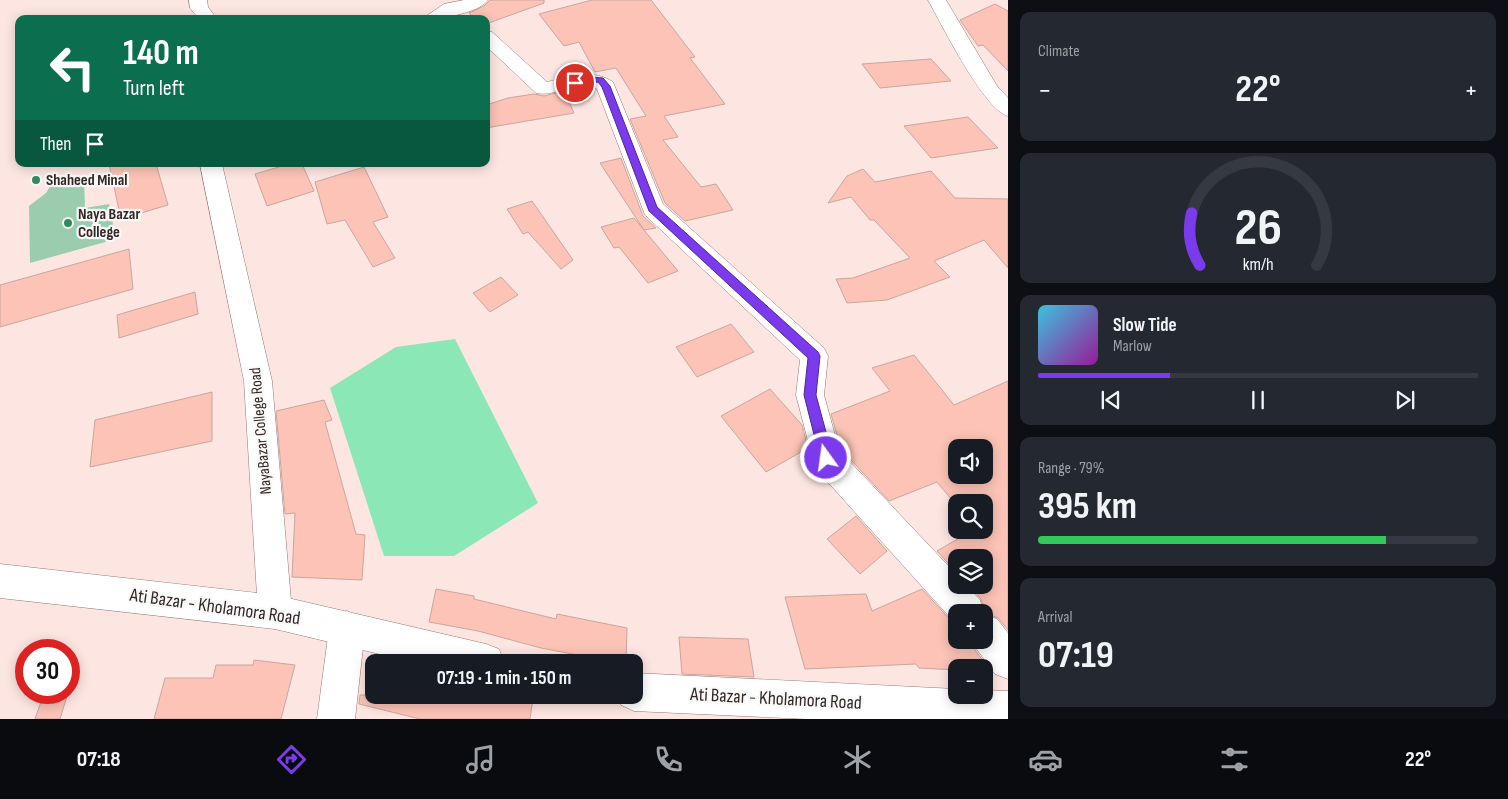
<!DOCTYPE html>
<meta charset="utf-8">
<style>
:root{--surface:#171b24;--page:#242831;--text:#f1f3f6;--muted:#9ea1a6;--line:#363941;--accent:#7c3aed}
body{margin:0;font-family:"Sofia Sans Condensed",sans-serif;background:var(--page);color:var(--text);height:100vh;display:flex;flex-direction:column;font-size:19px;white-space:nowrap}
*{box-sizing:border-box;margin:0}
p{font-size:16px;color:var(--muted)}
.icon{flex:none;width:28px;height:28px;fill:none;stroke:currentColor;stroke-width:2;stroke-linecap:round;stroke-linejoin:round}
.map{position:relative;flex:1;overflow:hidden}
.panel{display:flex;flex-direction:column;gap:12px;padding:12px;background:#0d0f14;width:500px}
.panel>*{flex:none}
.top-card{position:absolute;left:15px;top:15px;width:475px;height:152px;border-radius:10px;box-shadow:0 2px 12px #0003;background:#0b6e4f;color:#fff;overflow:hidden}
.fabs{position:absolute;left:948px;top:439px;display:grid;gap:10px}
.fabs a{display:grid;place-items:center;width:45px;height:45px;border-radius:10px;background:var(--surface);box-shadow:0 2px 12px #0003;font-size:25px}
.speed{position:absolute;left:15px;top:639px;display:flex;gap:10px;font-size:25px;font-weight:700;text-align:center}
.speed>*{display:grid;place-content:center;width:65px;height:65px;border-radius:50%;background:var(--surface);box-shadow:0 2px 12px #0003;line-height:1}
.speed .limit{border:8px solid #d22;background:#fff;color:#111}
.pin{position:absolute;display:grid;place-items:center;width:42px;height:42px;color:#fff;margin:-21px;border:2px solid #fff;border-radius:50%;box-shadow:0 1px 5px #0007}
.me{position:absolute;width:55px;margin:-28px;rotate:346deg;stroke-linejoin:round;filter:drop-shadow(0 0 4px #0008)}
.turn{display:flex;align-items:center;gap:18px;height:105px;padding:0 25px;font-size:22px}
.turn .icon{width:65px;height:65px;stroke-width:2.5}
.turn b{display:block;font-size:35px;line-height:42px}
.then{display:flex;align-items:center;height:48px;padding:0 25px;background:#0003;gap:10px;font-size:19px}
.big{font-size:38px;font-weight:700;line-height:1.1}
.panel .widget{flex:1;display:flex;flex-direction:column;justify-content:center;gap:8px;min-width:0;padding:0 18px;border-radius:10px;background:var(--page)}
.panel .dial{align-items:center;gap:0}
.dial svg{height:130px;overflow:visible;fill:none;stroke:var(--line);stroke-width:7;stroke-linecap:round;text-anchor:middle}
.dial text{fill:var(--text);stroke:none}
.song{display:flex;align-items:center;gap:15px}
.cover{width:60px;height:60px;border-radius:8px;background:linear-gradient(135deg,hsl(190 70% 55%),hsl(300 70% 35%))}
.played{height:5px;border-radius:2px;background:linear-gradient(90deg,var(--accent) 30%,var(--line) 30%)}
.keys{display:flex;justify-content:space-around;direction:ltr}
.heat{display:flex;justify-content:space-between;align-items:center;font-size:28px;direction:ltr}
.charge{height:8px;border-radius:4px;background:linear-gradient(90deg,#34c759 79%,var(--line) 0)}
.trip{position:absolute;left:365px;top:654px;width:278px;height:50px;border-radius:10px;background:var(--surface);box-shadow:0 2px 12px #0003;font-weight:700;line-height:50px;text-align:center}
.tab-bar{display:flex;height:80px;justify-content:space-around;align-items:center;background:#090b0e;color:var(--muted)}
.tab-bar .icon{width:35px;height:35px}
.tab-bar .current{color:var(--accent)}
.tab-bar b{font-size:22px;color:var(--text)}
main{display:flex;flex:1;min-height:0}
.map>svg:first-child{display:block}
.green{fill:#99cdae}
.water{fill:#8be7b5}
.building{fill:#fcc3b6;stroke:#c9a69e;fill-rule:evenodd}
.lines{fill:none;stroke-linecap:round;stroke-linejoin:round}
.street-casing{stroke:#96766e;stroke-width:1}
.secondary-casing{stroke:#96766e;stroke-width:1}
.street{fill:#fff;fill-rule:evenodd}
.secondary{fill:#fff;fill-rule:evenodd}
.route{fill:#7c3aed;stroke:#51269a}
.poi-dot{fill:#328a5f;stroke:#f9f9f9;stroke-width:2}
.labels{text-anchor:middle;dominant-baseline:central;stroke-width:4.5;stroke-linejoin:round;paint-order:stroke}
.poi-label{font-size:16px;font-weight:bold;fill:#352724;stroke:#f9f9f9;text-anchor:start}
.street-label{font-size:16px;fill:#352724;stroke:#f9f9f9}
.near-street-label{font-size:19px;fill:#352724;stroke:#f9f9f9}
</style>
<main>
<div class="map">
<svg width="1008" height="719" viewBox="0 0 1008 719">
<rect width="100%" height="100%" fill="#fde6e1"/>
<path class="green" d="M84,178L85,208L109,204L116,239L30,263L29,206L46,193L51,185Z"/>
<path class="water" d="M455,339L538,503L454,556H384L330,388L396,347Z"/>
<path class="building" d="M490,0H544V3L486,24V19H475L469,13L484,6Z
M592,0H651L695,57L690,58L725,104L664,116L678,137L663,140L701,187L716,184L733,210L685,221L665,203L630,119L646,116L616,68L595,72L579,42L564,46L539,14Z
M995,4L1008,11V71L983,45L978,46L960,20Z
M931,59L951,81L880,88L862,64Z
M564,91L574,113L486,128V105L508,98L534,94L544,96Z
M968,117L998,148L931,158L904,126Z
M621,158L643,216L656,228L644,230L678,271L648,283L619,247L614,248L601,227L634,218L644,230L600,163Z
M109,164H156L168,205L121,219Z
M289,164H302L314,191L267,206L255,174Z
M364,167L388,217L373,222L395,258L373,267L345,220L327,224L315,182Z
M863,169L875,182L931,171L955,198L1008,199V268L984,240L934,261L950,277L887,300L847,303L836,279L853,278L910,258L874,220H870L851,197L828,203L847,176Z
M532,201L573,260L561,269L528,232L523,234L507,209Z
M129,249L133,289L0,327V285Z
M501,277L518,295L490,312L473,293Z
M195,292L198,314L119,338L117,315Z
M731,324L754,352L697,377L676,347Z
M914,355L954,405L1008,381V630L998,618L986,613L981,599L969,585H984V558H956V572L937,551L973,530H984V502H956V505L937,482L889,501L841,449L831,414L890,391L872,368ZM956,448H984V475H956Z
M770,389L802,425L808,448L766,472L721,416Z
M212,392V441L90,467L95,420Z
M324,400L332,420L325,422L356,534L365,535L362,580L292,577L295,513L285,514L276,411Z
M856,516L887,551L860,574L827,539Z
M436,589L474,596V599L556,619L557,614L627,628L626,662H615L541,648L478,631L429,622Z
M922,589L956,626V640H968L990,671H984V668H956V670L919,668L916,664L805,669L785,597L866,594L872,611Z
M679,637L748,639L754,677L682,674Z
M254,660L295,665L281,719H154L165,678H213L216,665H253Z
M360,695H522L533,698L530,719H420L359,704Z
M43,696H67L60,719H35Z"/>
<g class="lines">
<g class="street-casing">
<path id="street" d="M189,0H207L208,7L217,19H199L190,8Z
M464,0H488C478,14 438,19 422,19L444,4Z
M928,0H946L997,86L1008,98V116C984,110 942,25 928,0Z
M486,31L492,32L547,82C569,77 592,68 613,82L663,204L824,348L828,356L824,395L839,450L956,574V585H966L980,600L984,614L997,619L1008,633V679L995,674L970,640H984V612H956V624L815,468L796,395L800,360L645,215L597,89C580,77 555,98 536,93L486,46Z
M200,164H222L272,381L292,612L287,624L275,629L263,624L258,612L244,381Z
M347,611L359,617L365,629L355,719H317L329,629L335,617Z"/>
</g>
<g class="secondary-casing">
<path id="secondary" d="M0,564L275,595L486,644L499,649L504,662H413L275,629L0,598Z
M634,673L956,689V695H984V690L1008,691V719H807L634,711L621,705L617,695H634Z"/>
</g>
<use href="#street" class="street"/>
<use href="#secondary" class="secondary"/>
</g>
<path class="route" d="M592,77L603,78L610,86L657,207L818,352L820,356L816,395L833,458L831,462L826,464L822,462L820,458L804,395L808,358L649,211L602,87L598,82L575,85L571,83Z"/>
<g class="poi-dot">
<circle cx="36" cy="180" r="5"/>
<circle cx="68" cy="223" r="5"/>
</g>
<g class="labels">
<g class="poi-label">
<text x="46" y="180">Shaheed Minal</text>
<text x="78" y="214">Naya Bazar<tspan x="78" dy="18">College</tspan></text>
</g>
<g class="street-label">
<text transform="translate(261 431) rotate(-95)">NayaBazar College Road</text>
</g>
<g class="near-street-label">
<text transform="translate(215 607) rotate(8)">Ati Bazar - Kholamora Road</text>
<text transform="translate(776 699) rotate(3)">Ati Bazar - Kholamora Road</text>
</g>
</g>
</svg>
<div class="fabs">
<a><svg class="icon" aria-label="sound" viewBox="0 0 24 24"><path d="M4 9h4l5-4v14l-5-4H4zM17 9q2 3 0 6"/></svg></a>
<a><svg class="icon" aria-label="search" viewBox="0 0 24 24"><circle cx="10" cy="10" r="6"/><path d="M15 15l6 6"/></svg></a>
<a><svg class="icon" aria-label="layers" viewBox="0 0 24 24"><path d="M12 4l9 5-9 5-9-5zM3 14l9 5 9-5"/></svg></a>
<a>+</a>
<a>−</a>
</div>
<div class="speed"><div class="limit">30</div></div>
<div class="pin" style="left:575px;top:83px;background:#d93025"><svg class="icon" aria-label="arrive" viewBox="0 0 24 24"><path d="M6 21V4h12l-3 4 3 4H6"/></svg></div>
<svg class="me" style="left:826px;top:458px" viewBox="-20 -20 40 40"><circle r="17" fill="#7c3aed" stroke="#fff" stroke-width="3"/><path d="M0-11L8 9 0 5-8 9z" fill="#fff"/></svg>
<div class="trip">07:19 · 1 min · 150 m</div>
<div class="top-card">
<div class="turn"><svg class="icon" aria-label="left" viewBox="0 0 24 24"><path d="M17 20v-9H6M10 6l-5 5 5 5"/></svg><div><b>140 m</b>Turn left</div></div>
<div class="then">Then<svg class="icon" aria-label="arrive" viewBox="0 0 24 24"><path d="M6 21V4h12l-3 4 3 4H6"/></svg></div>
</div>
</div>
<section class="panel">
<div class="widget"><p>Climate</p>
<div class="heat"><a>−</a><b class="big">22°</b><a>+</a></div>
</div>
<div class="widget dial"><svg viewBox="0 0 100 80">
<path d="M14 69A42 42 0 1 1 86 69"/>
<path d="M14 69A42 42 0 0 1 9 37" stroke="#7c3aed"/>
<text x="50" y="56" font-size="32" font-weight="700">26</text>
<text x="50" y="72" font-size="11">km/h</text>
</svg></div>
<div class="widget">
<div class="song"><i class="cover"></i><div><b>Slow Tide</b><p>Marlow</p></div></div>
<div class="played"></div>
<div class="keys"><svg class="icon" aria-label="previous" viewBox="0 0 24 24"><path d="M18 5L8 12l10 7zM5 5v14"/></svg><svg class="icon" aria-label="pause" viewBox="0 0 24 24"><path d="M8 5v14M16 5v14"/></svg><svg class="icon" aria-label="next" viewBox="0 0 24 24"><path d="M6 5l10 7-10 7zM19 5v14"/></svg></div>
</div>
<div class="widget"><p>Range · 79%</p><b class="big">395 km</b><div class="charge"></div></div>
<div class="widget"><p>Arrival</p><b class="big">07:19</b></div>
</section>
</main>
<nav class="tab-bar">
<b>07:18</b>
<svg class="icon current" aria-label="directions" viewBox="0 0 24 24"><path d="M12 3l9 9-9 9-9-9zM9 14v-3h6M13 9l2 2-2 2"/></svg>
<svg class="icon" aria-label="music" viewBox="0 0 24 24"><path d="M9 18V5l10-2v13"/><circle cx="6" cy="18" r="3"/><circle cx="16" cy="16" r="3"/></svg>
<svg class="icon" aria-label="phone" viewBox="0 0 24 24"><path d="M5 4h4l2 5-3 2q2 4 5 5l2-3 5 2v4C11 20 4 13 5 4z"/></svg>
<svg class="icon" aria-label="climate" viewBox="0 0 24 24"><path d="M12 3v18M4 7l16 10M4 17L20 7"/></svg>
<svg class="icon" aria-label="car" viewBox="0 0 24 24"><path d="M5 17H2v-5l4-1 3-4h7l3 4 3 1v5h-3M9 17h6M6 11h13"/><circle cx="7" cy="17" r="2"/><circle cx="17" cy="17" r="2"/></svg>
<svg class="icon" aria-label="filters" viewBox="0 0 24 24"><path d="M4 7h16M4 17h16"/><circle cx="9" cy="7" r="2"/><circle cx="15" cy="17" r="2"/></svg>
<b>22°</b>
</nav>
